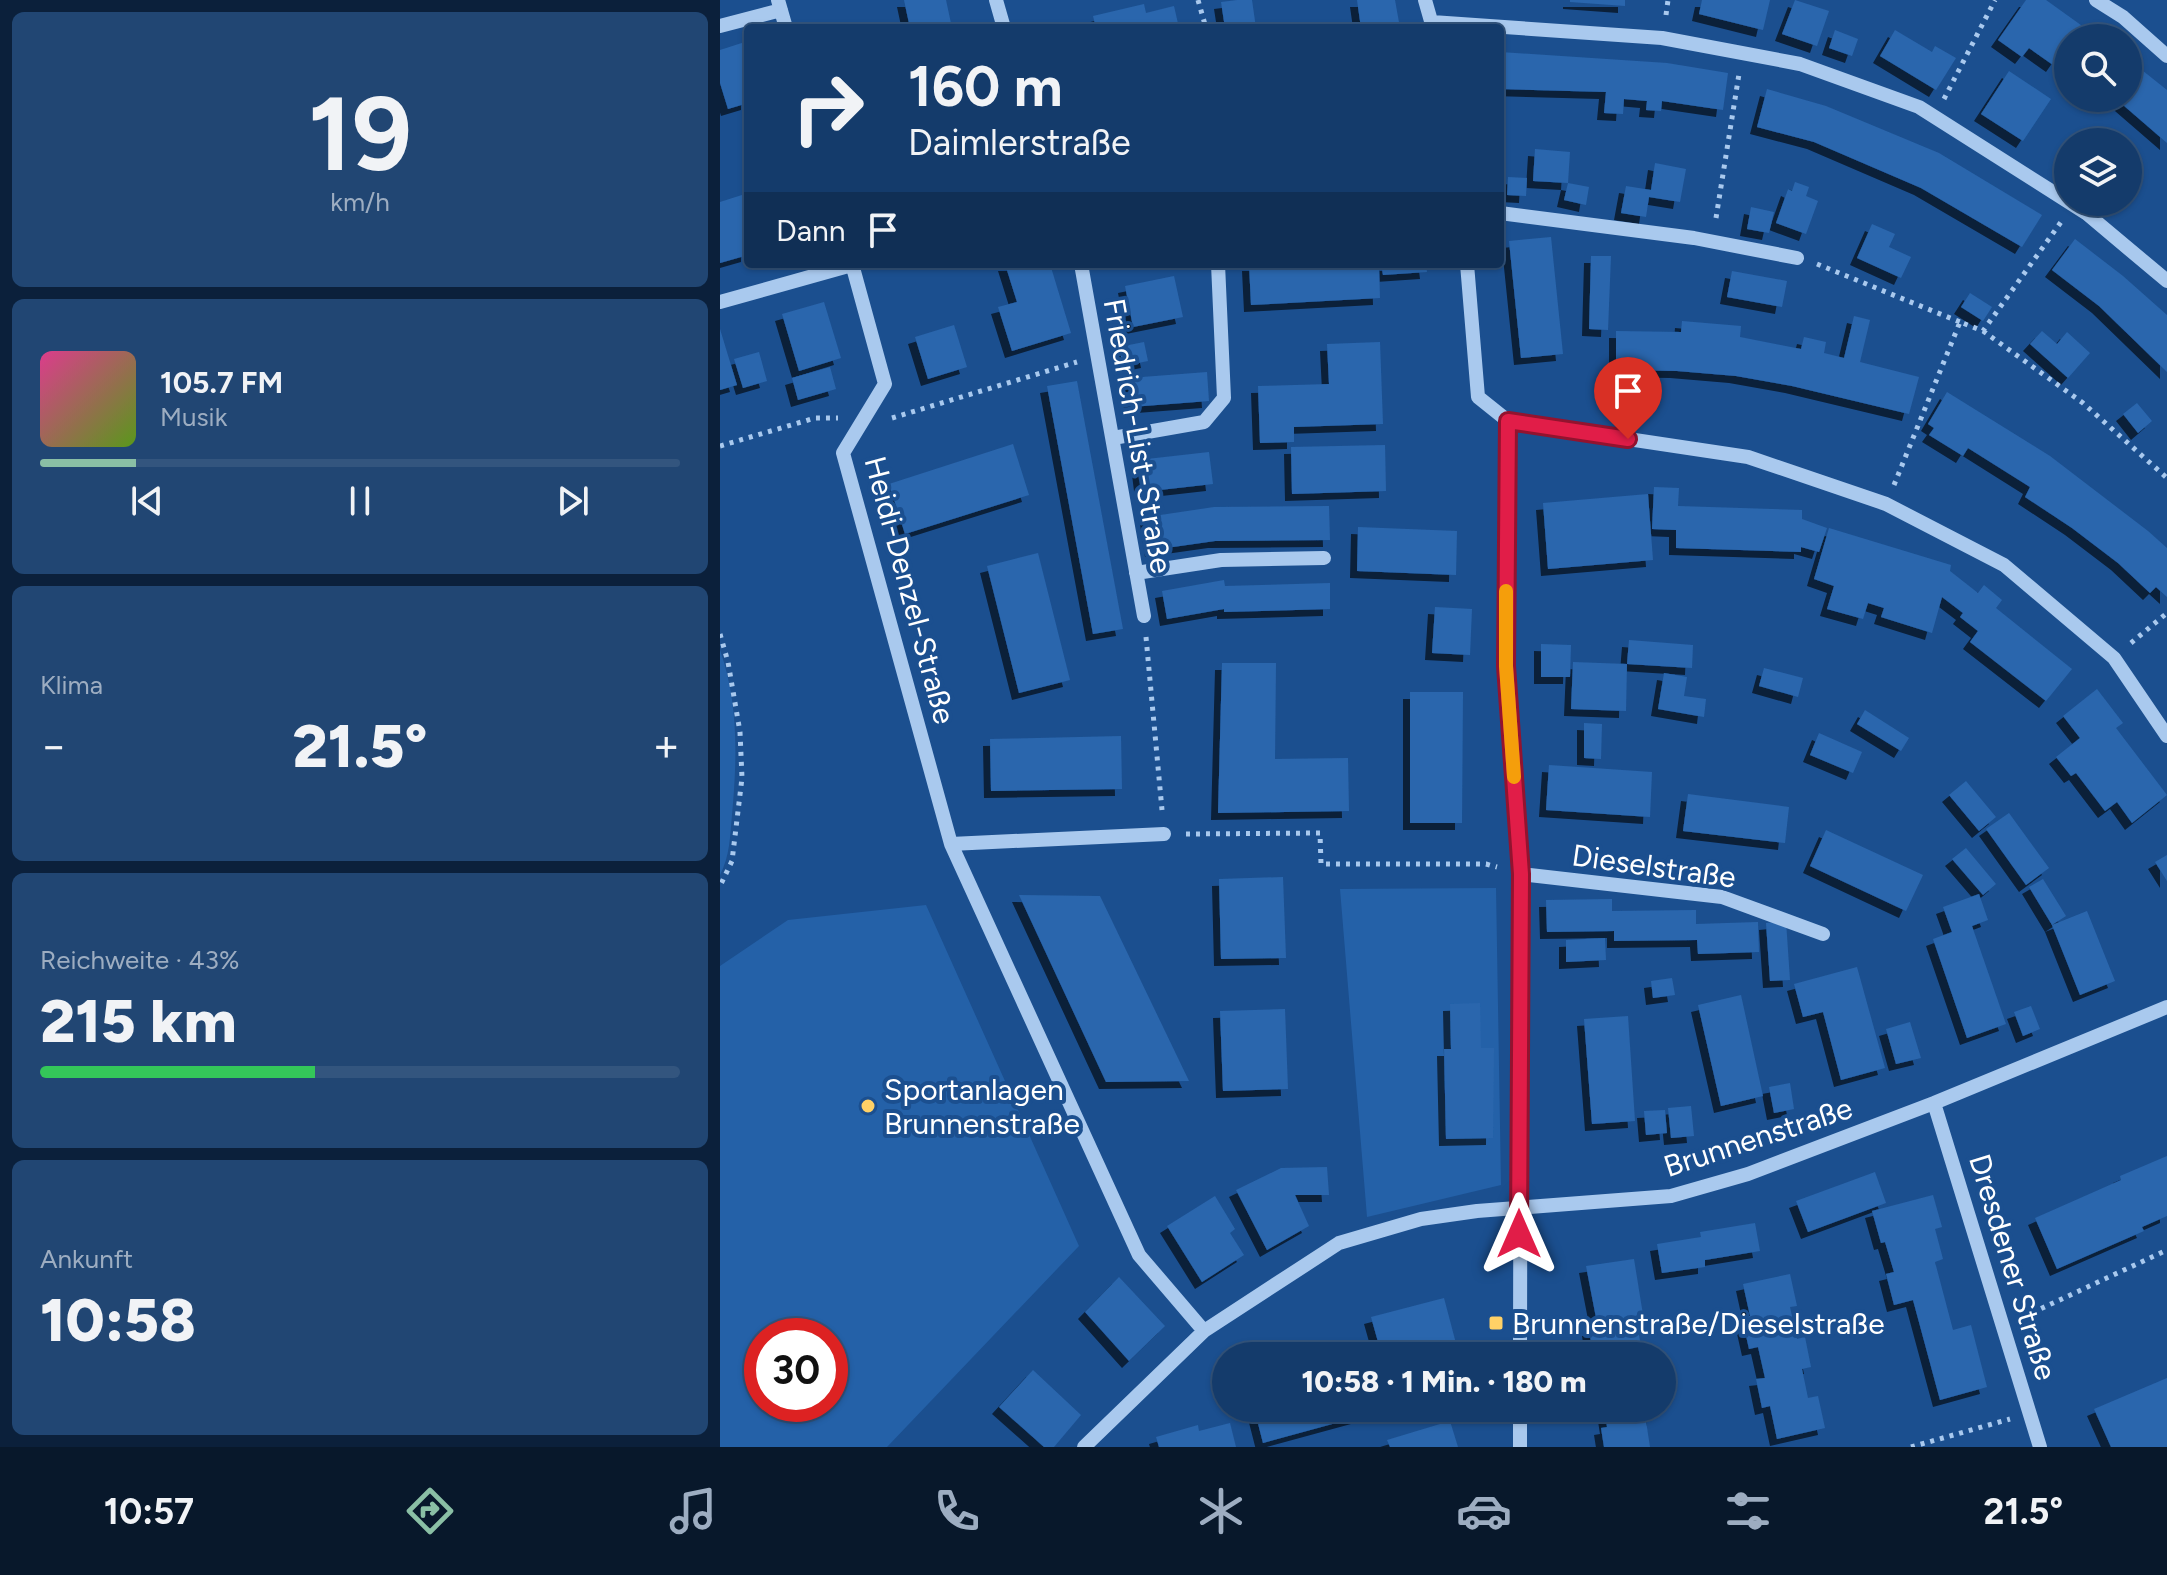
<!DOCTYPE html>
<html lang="de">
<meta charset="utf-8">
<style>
:root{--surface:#143b6b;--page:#214673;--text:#f1f3f6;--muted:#9dadc1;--line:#33557e;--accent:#8abfa5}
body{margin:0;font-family:Figtree,sans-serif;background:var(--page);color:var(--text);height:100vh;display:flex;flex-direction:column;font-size:30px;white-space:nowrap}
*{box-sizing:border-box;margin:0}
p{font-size:26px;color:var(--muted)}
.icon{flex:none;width:44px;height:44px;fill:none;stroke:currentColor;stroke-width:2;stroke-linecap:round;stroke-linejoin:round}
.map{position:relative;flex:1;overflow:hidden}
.panel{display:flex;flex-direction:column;gap:12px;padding:12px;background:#0b203b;width:720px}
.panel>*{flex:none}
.banner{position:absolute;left:24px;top:24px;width:760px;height:244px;border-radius:8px;box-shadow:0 2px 6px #0004,0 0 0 2px var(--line);background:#143b6b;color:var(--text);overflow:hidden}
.fabs{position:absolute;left:1334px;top:24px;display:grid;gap:16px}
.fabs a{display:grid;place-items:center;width:88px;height:88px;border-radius:50%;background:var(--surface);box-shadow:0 2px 6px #0004,0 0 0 2px var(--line);font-size:40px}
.speed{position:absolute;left:24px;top:1318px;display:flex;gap:16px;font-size:40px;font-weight:700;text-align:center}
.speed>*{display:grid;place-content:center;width:104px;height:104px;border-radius:50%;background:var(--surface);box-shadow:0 2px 6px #0004,0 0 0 2px var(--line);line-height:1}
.speed .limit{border:12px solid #d22;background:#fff;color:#111}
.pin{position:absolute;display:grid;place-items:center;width:68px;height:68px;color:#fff;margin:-82px -34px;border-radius:50% 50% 50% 0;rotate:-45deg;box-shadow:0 0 8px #0007}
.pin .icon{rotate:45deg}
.me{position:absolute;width:88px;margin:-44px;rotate:0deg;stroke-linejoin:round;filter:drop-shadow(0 0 6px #0008)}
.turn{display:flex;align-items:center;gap:28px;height:168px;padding:0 32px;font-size:36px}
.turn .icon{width:104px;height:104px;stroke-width:2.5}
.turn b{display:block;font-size:56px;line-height:68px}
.then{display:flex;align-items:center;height:76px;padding:0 32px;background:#0003;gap:16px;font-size:30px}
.big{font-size:60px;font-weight:800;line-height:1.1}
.panel .tile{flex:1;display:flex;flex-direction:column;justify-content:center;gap:12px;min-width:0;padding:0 28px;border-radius:12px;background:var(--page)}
.panel .dial{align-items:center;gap:0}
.dial b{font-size:104px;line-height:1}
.song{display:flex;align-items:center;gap:24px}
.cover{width:96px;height:96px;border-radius:12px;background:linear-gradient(135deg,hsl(330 70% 55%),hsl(90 70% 35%))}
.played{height:8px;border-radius:4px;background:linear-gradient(90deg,var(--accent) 15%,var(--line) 15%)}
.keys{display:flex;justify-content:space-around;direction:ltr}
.heat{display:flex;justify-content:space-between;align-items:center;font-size:44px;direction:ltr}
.charge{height:12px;border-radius:6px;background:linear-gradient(90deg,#34c759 43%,var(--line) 0)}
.trip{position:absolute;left:492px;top:1342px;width:464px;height:80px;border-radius:40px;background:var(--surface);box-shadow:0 2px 6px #0004,0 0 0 2px var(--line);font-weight:800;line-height:80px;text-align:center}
.tabs{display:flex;height:128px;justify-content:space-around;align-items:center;background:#08182b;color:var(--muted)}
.tabs .icon{width:56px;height:56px}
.tabs .current{color:var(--accent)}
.tabs b{font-size:36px;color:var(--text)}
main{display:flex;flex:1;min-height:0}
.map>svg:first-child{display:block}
.green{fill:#2461a8;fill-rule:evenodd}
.building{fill:#2a66ad;filter:url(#shadow)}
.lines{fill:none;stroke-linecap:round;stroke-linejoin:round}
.path{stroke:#a9c9ee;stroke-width:5;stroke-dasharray:4 6;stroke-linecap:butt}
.minor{stroke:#a9c9ee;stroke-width:14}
.route-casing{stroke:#92132f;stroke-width:20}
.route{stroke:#e11d48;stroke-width:14}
.slow{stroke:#f59e0b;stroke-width:14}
.poi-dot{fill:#ffd166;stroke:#1b4f8f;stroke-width:3}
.labels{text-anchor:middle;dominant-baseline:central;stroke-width:8;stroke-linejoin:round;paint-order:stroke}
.street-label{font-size:30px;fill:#fff;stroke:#1b4f8f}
.poi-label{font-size:30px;fill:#fff;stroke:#1b4f8f;text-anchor:start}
</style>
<main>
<section class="panel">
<div class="tile dial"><b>19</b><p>km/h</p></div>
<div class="tile">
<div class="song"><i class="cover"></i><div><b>105.7 FM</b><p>Musik</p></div></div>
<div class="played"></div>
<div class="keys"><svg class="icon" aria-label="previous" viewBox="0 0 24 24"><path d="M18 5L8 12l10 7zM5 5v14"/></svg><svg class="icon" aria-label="pause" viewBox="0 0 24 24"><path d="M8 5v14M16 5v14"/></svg><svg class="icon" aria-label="next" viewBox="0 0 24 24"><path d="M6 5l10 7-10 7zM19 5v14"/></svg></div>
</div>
<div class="tile"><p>Klima</p>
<div class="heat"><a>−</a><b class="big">21.5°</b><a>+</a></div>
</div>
<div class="tile"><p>Reichweite · 43%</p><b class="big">215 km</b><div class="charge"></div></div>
<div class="tile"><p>Ankunft</p><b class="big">10:58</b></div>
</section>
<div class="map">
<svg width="1447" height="1447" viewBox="0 0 1447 1447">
<defs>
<filter id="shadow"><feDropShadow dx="-7" dy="7" stdDeviation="0" flood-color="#0009"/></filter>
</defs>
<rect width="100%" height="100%" fill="#1b4f8f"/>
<path class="green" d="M0,650C19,704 17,760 12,815C10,836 10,856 0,875Z
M776,888L781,1185L647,1217L620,889Z
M206,905L359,1246L167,1447H0V966L68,920ZM42,1336H110V1404H42Z"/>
<path class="building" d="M184,0H226L232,28H190Z
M517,0H532L536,28H505L501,2Z
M637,0H675L680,28H641Z
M850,0H905V6L850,2Z
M982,0H1050L1043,30L979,14Z
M1075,0L1109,11L1097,46L1062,34Z
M1306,0H1326L1379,38H1348V61L1340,55L1333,65L1309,48L1302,57L1278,40Z
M424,4L426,13L454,6L459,28H376L373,16Z
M1115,30L1138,39L1132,56L1109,48Z
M1175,30L1212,52L1215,46L1236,58L1216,90L1160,56Z
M28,41V103L8,109L0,83V50Z
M780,52L947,63L1008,73L1003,110L942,101L941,111L926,110L927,101L904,99L903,114L884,113L886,92L780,89Z
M1408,59L1447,90V143L1395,98H1408Z
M1289,71L1331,99L1303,141L1261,114Z
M1047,89L1106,106L1219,153L1322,215L1302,247L1201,188L1094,142L1037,127Z
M815,149L850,152L848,183L813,181Z
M935,163L966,169L960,202L929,197L926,217L901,213L906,186L931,190Z
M788,177L807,178L806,196L787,195Z
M1075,182L1089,187L1086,196L1098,201L1086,234L1056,223L1068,189L1072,191Z
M848,183L869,187L866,205L844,200Z
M25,194L28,204V255L0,263V202Z
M1031,207L1054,212L1049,233L1027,229Z
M1152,224L1175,234L1169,247L1191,257L1181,278L1137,258Z
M831,237L843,354L801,358L789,241Z
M1355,239L1403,276L1447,315V372L1379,306L1332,270Z
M871,256H891L888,330L869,329Z
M285,264H330L351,333L292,351L278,307L297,302Z
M529,264H659L660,298L531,305Z
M661,264H706L707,272L663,275Z
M1012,271L1067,281L1062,307L1007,297Z
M454,276L463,317L413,327L405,286Z
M1250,293L1272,307L1263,321L1241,307Z
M104,302L121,358L79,371L62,314Z
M1134,316L1150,320L1140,362L1199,377L1189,414L1072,386L1016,376L957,371L896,370V331L961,332L962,321L1021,326L1020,337L1081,349L1084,337L1106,342L1104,353L1124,358Z
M234,325L247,367L208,379L195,337Z
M0,329L17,385L0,390Z
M1322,331L1337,344L1347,332L1370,353L1348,378L1310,344Z
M424,342L428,361L403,366L399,347Z
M660,342L663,424L574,427V442L540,443L538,386L609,384L607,344Z
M39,352L47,381L23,388L14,359Z
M110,367L116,389L78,400L72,378Z
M487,372L489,401L411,407L409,378Z
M357,381L403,629L373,634L327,386Z
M1227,392L1330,456L1428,531L1447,548V597L1436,587L1430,593L1398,563L1352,528L1305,497L1310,487L1248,448L1243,456L1209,435L1214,428L1208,424Z
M1417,403L1432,421L1418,433L1403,414Z
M293,444L309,495L185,534L169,484Z
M665,445L666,491L572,494L571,447Z
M489,452L493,484L422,492L418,460Z
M934,487L959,488L958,506L1082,510V519L1107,528L1099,552L1081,547V552L956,548V530L932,529Z
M928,494L933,560L828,569L823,503Z
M609,506L610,540L495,541L432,550L427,517L494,507Z
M638,527L737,531L736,575L637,571Z
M1109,528L1231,565L1230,571L1258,593L1264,585L1282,600L1276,608L1352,669L1326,701L1250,642L1258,631L1240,617L1243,613L1222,597L1212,633L1161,617L1164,608L1148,603L1143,619L1107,609L1114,586L1094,579Z
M318,553L350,680L299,693L267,566Z
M504,580L505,586L610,583V609L504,612V609L447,619L442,591Z
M715,607L752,609L750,655L712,653Z
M909,640L973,645L972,668L907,664L906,711L851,709L853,662L907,664Z
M821,644L851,645L850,677H821Z
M502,663H556L555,759L628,758L629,811L498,813Z
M1044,668L1083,678L1078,697L1039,686Z
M944,673L967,677L964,696L986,699L984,717L938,709Z
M1377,689L1403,723L1396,728L1447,795L1412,823L1397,802L1385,811L1356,773L1351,776L1336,757L1360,738L1343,716Z
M690,692H743L742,823H690Z
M1145,710L1189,738L1181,751L1137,724Z
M864,723L882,724L881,759L864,758Z
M1099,733L1142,752L1133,773L1090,755Z
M401,736L402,789L271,791L270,739Z
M829,765L932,772L930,817L826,810Z
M1246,781L1276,817L1259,831L1229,795Z
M968,794L1069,807L1065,843L963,831Z
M1289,813L1329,868L1306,885L1266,829Z
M1106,830L1203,875L1186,911L1090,866Z
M1246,848L1276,884L1263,895L1232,859Z
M1447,855V881L1435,862Z
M563,877L566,958L501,959L499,879Z
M1323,879L1346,916L1332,925L1309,887Z
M1259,894L1268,920L1252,926L1286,1024L1247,1038L1213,939L1232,932L1223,907Z
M299,895L380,896L469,1081L386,1082Z
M892,899V911L976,910V924L1038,922L1039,952L978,954L977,940L894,941V931L827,932L826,900Z
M1367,911L1395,981L1360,995L1332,925Z
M1066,921L1070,980L1050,981L1046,923Z
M885,938L886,960L846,962V940Z
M1137,967L1165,1068L1121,1080L1103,1012L1083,1017L1074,984Z
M952,978L955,995L933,998L931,981Z
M1021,995L1043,1096L1001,1106L978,1005Z
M760,1003L761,1048H774L773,1138L726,1139L724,1049H731L730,1004Z
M1311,1006L1320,1029L1303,1036L1294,1012Z
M565,1009L568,1089L503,1091L500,1011Z
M908,1016L915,1121L872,1124L864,1019Z
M1190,1022L1201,1058L1176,1064L1166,1029Z
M1070,1083L1074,1109L1054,1113L1049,1087Z
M971,1106L974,1136L951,1138L948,1108Z
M945,1110L947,1133L926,1135L924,1111Z
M1447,1156V1216L1422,1227L1424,1231L1337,1269L1315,1218L1401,1180L1400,1176Z
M607,1167L609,1195H575L589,1226L547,1250L516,1190L561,1168Z
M1155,1172L1166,1203L1088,1232L1076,1201Z
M1213,1195L1222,1227L1215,1229L1223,1259L1215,1262L1233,1330L1251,1325L1267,1387L1220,1400L1193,1300L1174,1305L1166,1274L1174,1272L1165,1242L1161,1243L1152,1211Z
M495,1196L515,1229L510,1233L524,1255L482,1282L447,1226Z
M1035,1223L1040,1251L985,1260V1267L942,1273L937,1244L981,1237L980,1232Z
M914,1259L924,1321L917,1322L922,1354L873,1356L869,1329L878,1328L866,1266Z
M1070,1274L1077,1306L1070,1307L1077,1339L1085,1337L1091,1367L1082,1369L1088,1398L1098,1396L1105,1428L1057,1439L1050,1406L1042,1408L1036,1379L1045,1378L1038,1347L1029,1349L1022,1318L1030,1316L1023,1284Z
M399,1277L445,1326L409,1361L365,1312Z
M724,1298L738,1351L720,1356H662L651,1317Z
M313,1370L361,1415L334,1447H324L279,1407Z
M1447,1378V1447H1391L1374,1409Z
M534,1408H655V1409L637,1414L638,1417L543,1443Z
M884,1408H933L934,1419L926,1421L930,1447H884L881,1428L887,1427Z
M730,1421L738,1447H670L667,1440Z
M510,1423L516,1447H439L436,1437L478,1425L479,1431Z"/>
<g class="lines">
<path class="path" d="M478,0L486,28
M946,15L948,0
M1224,99L1275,0
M996,218L1019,74
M1097,264L1240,322
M1263,331L1363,403L1447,478
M172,418L357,362
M0,446L95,418H118
M1174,485L1240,322L1263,331L1341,222
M0,634L8,662L20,732L22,778L12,861L0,886
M426,637L442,810
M1411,643L1447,613
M466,834L600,833L601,864H766L777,867
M1303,1317L1447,1250
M1191,1447L1290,1419"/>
<path class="minor" d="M58,0L66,28
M276,0L284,28
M705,0L713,28
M1376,0L1403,17L1447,56
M712,22L942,38L1080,64L1199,107L1366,213L1447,281
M0,26L61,10
M780,213L974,238L1077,258
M132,264L165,384L123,453L231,844L419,1255L484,1331
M361,264L424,616
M747,264L758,397L788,421L786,666L801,874L800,1356
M0,302L132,265
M788,421L1028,457L1166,504L1284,565L1394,658L1447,736
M393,438L484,422L504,398L498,264
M416,573L501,560L604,558
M231,844L444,834
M801,874L1002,897L1103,934
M1214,1103L1320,1447
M800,1408V1447
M364,1447L484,1331L619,1243L701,1219L757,1211L951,1196L1028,1174L1214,1103L1447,1007"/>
</g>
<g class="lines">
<g class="route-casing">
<path id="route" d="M799,1234L801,874L786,666L788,421L908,439"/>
</g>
<use href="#route" class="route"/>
<path class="slow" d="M786,591V666L794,777"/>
</g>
<g class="poi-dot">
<circle cx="148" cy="1106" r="8"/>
<rect x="768" y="1315" width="16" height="16" rx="4"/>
</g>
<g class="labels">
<g class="street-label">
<text transform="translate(418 436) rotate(80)">Friedrich-List-Straße</text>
<text transform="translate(190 590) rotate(75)">Heidi-Denzel-Straße</text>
<text transform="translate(934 866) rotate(8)">Dieselstraße</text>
<text transform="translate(1038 1137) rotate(-18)">Brunnenstraße</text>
<text transform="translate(1293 1267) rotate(73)">Dresdener Straße</text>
</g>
<g class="poi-label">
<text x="164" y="1089">Sportanlagen<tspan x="164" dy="34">Brunnenstraße</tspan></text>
<text x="792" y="1323">Brunnenstraße/Dieselstraße</text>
</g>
</g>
</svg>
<div class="fabs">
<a><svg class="icon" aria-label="search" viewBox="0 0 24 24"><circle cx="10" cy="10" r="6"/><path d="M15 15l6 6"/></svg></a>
<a><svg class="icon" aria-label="layers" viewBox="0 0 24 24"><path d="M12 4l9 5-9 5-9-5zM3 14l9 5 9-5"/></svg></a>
</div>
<div class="speed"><div class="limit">30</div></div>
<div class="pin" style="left:908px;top:439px;background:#d93025"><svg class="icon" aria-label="arrive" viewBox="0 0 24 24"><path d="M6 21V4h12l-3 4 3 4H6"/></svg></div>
<svg class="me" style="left:799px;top:1234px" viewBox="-20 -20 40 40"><path d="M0-17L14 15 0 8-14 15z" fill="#e11d48" stroke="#fff" stroke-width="4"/></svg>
<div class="trip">10:58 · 1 Min. · 180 m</div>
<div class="banner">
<div class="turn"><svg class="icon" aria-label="right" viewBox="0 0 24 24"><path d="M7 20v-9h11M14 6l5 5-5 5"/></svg><div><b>160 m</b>Daimlerstraße</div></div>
<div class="then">Dann<svg class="icon" aria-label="arrive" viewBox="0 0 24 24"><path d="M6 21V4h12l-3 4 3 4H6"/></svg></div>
</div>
</div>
</main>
<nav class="tabs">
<b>10:57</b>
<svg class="icon current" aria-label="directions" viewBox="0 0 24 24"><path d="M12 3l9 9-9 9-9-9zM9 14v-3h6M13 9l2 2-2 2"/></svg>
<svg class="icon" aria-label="music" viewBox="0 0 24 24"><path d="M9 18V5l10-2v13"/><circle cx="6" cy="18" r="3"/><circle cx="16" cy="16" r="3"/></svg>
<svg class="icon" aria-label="phone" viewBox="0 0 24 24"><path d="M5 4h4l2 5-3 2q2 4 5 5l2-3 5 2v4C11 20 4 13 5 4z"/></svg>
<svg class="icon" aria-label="climate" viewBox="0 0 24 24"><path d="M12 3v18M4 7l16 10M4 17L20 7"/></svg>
<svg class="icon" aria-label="car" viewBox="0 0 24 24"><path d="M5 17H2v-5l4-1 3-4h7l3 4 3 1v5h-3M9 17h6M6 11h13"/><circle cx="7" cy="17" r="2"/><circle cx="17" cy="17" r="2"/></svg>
<svg class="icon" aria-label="filters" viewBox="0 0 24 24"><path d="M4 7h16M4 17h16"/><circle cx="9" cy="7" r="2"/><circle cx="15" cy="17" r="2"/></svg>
<b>21.5°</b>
</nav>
